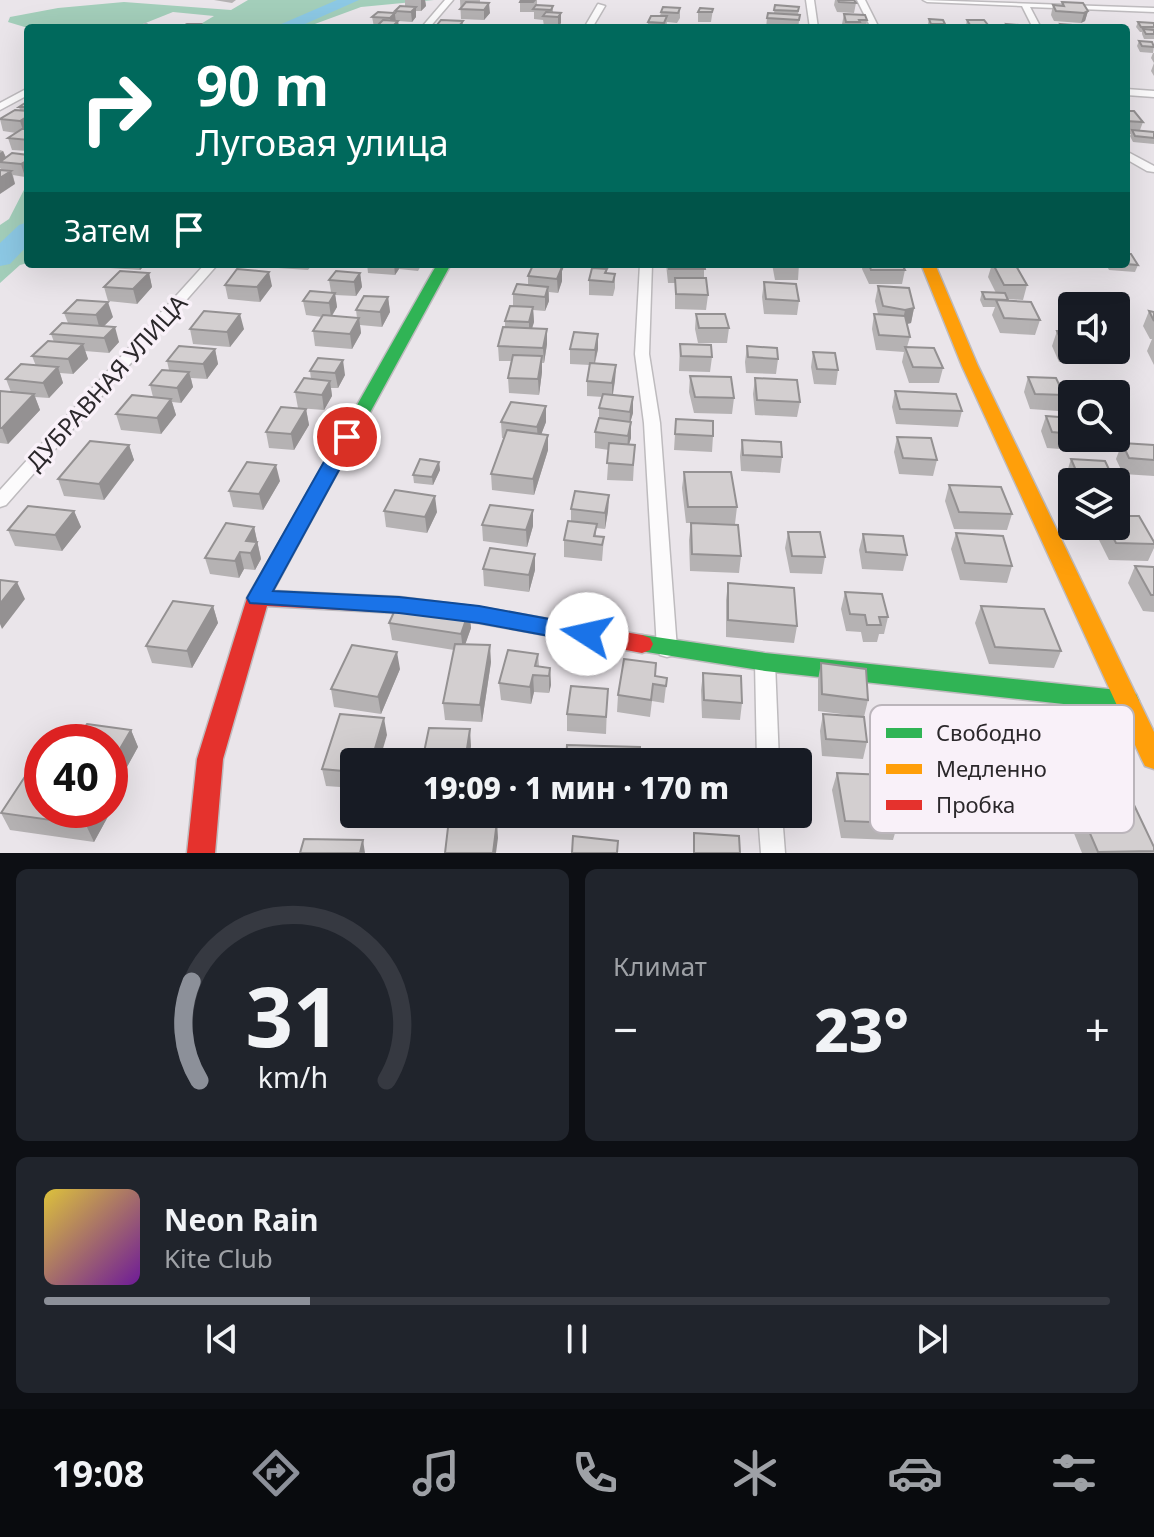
<!DOCTYPE html>
<html lang="ru">
<meta charset="utf-8">
<style>
:root{--surface:#171b24;--page:#20242c;--text:#f1f3f6;--muted:#9ea1a6;--line:#363941;--accent:#8c9099}
body{margin:0;font-family:"Noto Sans",sans-serif;background:var(--page);color:var(--text);height:100vh;display:flex;flex-direction:column;font-size:30px;white-space:nowrap}
*{box-sizing:border-box;margin:0}
p{font-size:26px;color:var(--muted)}
.icon{flex:none;width:44px;height:44px;fill:none;stroke:currentColor;stroke-width:2;stroke-linecap:round;stroke-linejoin:round}
.map{position:relative;height:853px;overflow:hidden}
.panel{display:flex;flex-direction:column;gap:16px;padding:16px;background:#0d0f14;flex:1}
.panel>*{flex:none}
.hud{position:absolute;left:24px;top:24px;width:1106px;height:244px;border-radius:8px;box-shadow:0 8px 32px #0002;background:#00695c;color:#fff;overflow:hidden}
.controls{position:absolute;left:1058px;top:292px;display:grid;gap:16px}
.controls a{display:grid;place-items:center;width:72px;height:72px;border-radius:8px;background:var(--surface);box-shadow:0 8px 32px #0002;font-size:40px}
.speed{position:absolute;left:24px;top:724px;display:flex;gap:16px;font-size:40px;font-weight:700;text-align:center}
.speed>*{display:grid;place-content:center;width:104px;height:104px;border-radius:50%;background:var(--surface);box-shadow:0 8px 32px #0002;line-height:1}
.speed .limit{border:12px solid #d22;background:#fff;color:#111}
.pin{position:absolute;display:grid;place-items:center;width:68px;height:68px;color:#fff;margin:-34px;border:4px solid #fff;border-radius:50%;box-shadow:0 2px 8px #0007}
.me{position:absolute;width:88px;margin:-44px;rotate:280deg;stroke-linejoin:round;filter:drop-shadow(0 0 6px #0008)}
.turn{display:flex;align-items:center;gap:28px;height:168px;padding:0 40px;font-size:36px}
.turn .icon{width:104px;height:104px;stroke-width:2.5}
.turn b{display:block;font-size:56px;line-height:68px}
.then{display:flex;align-items:center;height:76px;padding:0 40px;background:#0003;gap:16px;font-size:30px}
.big{font-size:60px;font-weight:800;line-height:1.1}
.panel .widget{flex:1;display:flex;flex-direction:column;justify-content:center;gap:12px;min-width:0;padding:0 28px;border-radius:12px;background:var(--page)}
.panel .dial{align-items:center;gap:0}
.dial svg{height:208px;overflow:visible;fill:none;stroke:var(--line);stroke-width:7;stroke-linecap:round;text-anchor:middle}
.dial text{fill:var(--text);stroke:none}
.song{display:flex;align-items:center;gap:24px}
.cover{width:96px;height:96px;border-radius:12px;background:linear-gradient(135deg,hsl(50 70% 55%),hsl(280 70% 35%))}
.played{height:8px;border-radius:4px;background:linear-gradient(90deg,var(--accent) 25%,var(--line) 25%)}
.keys{display:flex;justify-content:space-around;direction:ltr}
.heat{display:flex;justify-content:space-between;align-items:center;font-size:44px;direction:ltr}
.panel .tiles{flex:1;display:grid;gap:16px;grid-template-columns:1fr 1fr}
.widget:last-child{grid-column:span 2}
.trip{position:absolute;left:340px;top:748px;width:472px;height:80px;border-radius:8px;background:var(--surface);box-shadow:0 8px 32px #0002;font-weight:800;line-height:80px;text-align:center}
.menu{display:flex;height:128px;justify-content:space-around;align-items:center;background:#090b0e;color:var(--muted)}
.menu .icon{width:56px;height:56px}
.menu .on{color:var(--accent)}
.menu b{font-size:36px;color:var(--text)}
.map>svg:first-child{display:block}
.forest{fill:#a3ceba}
.lines{fill:none;stroke-linecap:round;stroke-linejoin:round}
.river{fill:#8cc8e4;fill-rule:evenodd}
.street-casing{stroke:#bebbbe;stroke-width:3}
.fast-casing{stroke:#bebbbe;stroke-width:3}
.slow-casing{stroke:#bebbbe;stroke-width:3}
.jam-casing{stroke:#bebbbe;stroke-width:3}
.street{fill:#fcfbfc;fill-rule:evenodd}
.fast{fill:#30b455;fill-rule:evenodd}
.slow{fill:#ff9f0a;fill-rule:evenodd}
.jam{fill:#e5322d;fill-rule:evenodd}
.wall{fill:#b5b2b3}
.shaded-wall{fill:#949192}
.building{fill:#d3cfd0;stroke:#949192;stroke-width:2}
.route{fill:#1a73e8;stroke:#114b97;stroke-width:2}
.labels{text-anchor:middle;dominant-baseline:central;stroke-width:7;stroke-linejoin:round;paint-order:stroke}
.street-label{font-size:24px;fill:#2b282b;stroke:#f9f1f9}
.key{fill:#f9f1f9;stroke:#bbb5bb;stroke-width:2}
.key-label{font-size:22px;fill:#2b282b}
</style>
<div class="map">
<svg width="1154" height="853" viewBox="0 0 1154 853">
<rect width="100%" height="100%" fill="#eae5ea"/>
<path class="forest" d="M248,0H434L361,7L304,28L199,25L214,16L173,12L133,28H28L8,22L10,17L58,8L124,2L231,10Z
M28,182V263L20,265L0,283V225L9,219Z"/>
<g class="lines">
<path class="river" d="M337,0H359L296,28H272Z
M28,222V245L10,264L0,266V243L19,225Z"/>
<g class="street-casing">
<path id="street" d="M445,0H453L429,28H421Z
M806,0H814L818,28H810Z
M857,0H865L879,28H871Z
M923,0L1154,8V12L1030,7L1041,28H1033L1022,6L927,2Z
M598,4L605,6L592,28H584Z
M146,24L149,28H138Z
M28,88V95L0,110V103Z
M1126,89L1154,91V97L1126,95Z
M1126,151L1154,166V172L1147,171L1126,159Z
M205,264H218L6,505L0,507V490Z
M640,264H652L649,354L660,423L677,649L674,655L667,657L660,655L657,649L644,423L635,354Z
M765,654L772,656L775,662L779,762H757L755,662L758,656Z
M758,814H782L785,853H761Z"/>
</g>
<g class="fast-casing">
<path id="fast" d="M437,264H451L300,541L297,546H283L280,541Z
M642,635L765,653L1127,691L1136,694L1139,701L1136,708L1127,711L765,671L634,650L631,644L634,638Z"/>
</g>
<g class="slow-casing">
<path id="slow" d="M921,264H935L978,366L1154,732V769L1145,766L1141,758L962,366Z"/>
</g>
<g class="jam-casing">
<path id="jam" d="M290,534L297,536L300,541L273,591L399,597L479,607L642,635L650,638L653,644L650,650L642,653L479,623L399,613L267,606L223,759L215,853H187L197,759L247,598L283,536Z"/>
</g>
<use href="#street" class="street"/>
<use href="#fast" class="fast"/>
<use href="#slow" class="slow"/>
<use href="#jam" class="jam"/>
</g>
<path class="wall" d="M214,0H236L232,3Z
M405,0H425L426,6L421,11H416V17L412,22L398,21L399,28L374,27L372,17L395,13L396,21L395,11L405,7Z
M460,0H480V3L490,13L484,20L461,19Z
M537,0V5L553,6V13H561V23L558,27L544,26L543,20L534,19V12H520V2Z
M835,0H854L856,3L854,13L837,12L834,5Z
M1062,2L1088,11L1085,21L1081,23L1054,21L1051,15L1053,5L1061,6Z
M775,5L799,7L798,15H800L798,28H766L767,18L774,13Z
M680,8V18L677,23L667,22L666,28H648V22L660,16L661,12Z
M713,9L711,22H698V12Z
M844,14L867,20L866,28H843L842,24Z
M929,19L945,24V28H929L928,24Z
M967,20L988,25L987,28H968L966,25Z
M463,21V28H437V25Z
M1138,22L1154,23V39H1144L1142,34V32H1140L1136,27Z
M1139,41L1154,46L1153,53L1140,52L1137,46Z
M1153,53H1154V76L1151,71L1154,63L1151,58Z
M28,101V151L12,150L8,138L16,133L3,131L0,119L20,110L19,107Z
M1126,108L1143,122L1140,130L1154,132V144L1133,142L1130,136L1131,134H1126Z
M0,150L3,151L6,157L28,155V175L25,177L13,175L15,184L0,168Z
M109,264H146L140,270L110,268Z
M277,264H313L308,270L278,268Z
M367,264H422L418,271L399,269L395,275L368,273Z
M531,264H565L562,271V281L558,293L549,292V301L545,311L533,310L534,322L532,329L547,344L544,363H542V372L539,395L509,393L508,378L511,361H499L498,346L505,327V321L513,306V294L528,285V276L531,269Z
M666,264H704V278L708,295L706,310L675,309V283H668Z
M772,264H799L798,280H775Z
M863,264H902L905,270L902,284H869L862,269Z
M992,264H1015L1027,285L1023,300L1008,299V301L1040,320L1035,335L1000,333L992,315L995,307H983L980,300L982,292L996,293L988,277Z
M1022,264H1050L1049,266Z
M1106,264H1126L1138,265L1135,272L1109,270Z
M607,269V274H615V288L613,296L589,295V280Z
M149,273L152,287L137,304L108,301L104,287Z
M360,273L362,287L356,296L335,295L337,307L332,316L357,318L356,310L388,297L390,312L382,327L360,325L361,333L352,349L315,346L313,331L322,317L306,315L303,301L331,292L329,280Z
M764,282L799,301L797,315L764,314L762,297Z
M225,285L272,286L260,302L228,299Z
M878,286L914,308L911,323L907,324L910,337L907,347L943,368L939,383H909L902,362L904,352L876,350L872,329L874,314H878L875,301Z
M1149,311L1154,312V365L1147,351L1152,339H1150L1143,326Z
M64,313L113,317L104,326L119,342L109,353L85,351L88,359L73,374L60,373L63,383L49,398L35,397L40,410L8,444L0,443V391L11,392L6,379L36,366L32,356L54,342L51,334L68,323Z
M696,314L729,328L727,343H698L695,329Z
M190,329H244L230,347L193,344Z
M1057,331L1072,332V350H1089L1084,364L1059,362L1052,346Z
M680,344L712,357L710,372L679,371Z
M747,346L778,359L776,374L746,373L745,362Z
M215,349L218,364L207,379L191,378L193,387L181,403L172,402L176,415L161,434L121,430L116,414L153,397L150,385L169,370L167,361Z
M570,349H598L595,364L616,365L615,380L613,395L633,413L630,422L631,438L629,444L635,445L633,481L607,480L609,450L595,448V432L599,418V408L603,397L587,396V381L590,365L570,364Z
M813,352L838,370L836,385L814,384L811,367Z
M318,358L345,375L338,388H331L332,396L324,410L298,408L295,392L311,379L310,371Z
M690,376L734,398L732,414L694,413L689,392Z
M1028,377L1064,395L1058,411L1030,409L1024,392Z
M755,378L800,402L797,417L755,415L753,394Z
M895,391L962,411L958,427L896,424L892,407Z
M306,409L309,425L294,450L269,448L266,432Z
M1046,416L1072,418V438H1091L1086,451L1047,448L1041,431Z
M676,419L713,436L712,452L674,450Z
M501,422H546L541,434L548,450L534,495L492,490L491,474L504,438H502Z
M897,437L937,460L933,476L899,474L894,452Z
M742,440L782,457L780,473L741,471L740,456Z
M1122,443L1154,445V476L1123,474L1116,459Z
M129,445L134,460L104,500L64,496L58,479Z
M1071,459L1115,482H1072V490L1066,475Z
M439,462L440,470L433,485L414,483L413,475Z
M684,472L737,507L735,524L693,523L741,556L739,573L690,571L689,540L691,523H686L682,488Z
M280,481L263,510L233,507L229,491Z
M949,485L1012,514L1007,530L954,529L945,501Z
M609,495L608,511L605,529L596,528V536L604,537L602,561L564,557V540L571,521V509Z
M74,511L81,527L62,551L15,546L8,530Z
M384,511L437,512L427,533L386,527Z
M482,525L533,526L527,547L483,541Z
M1097,526H1116L1154,542V548L1148,561L1109,560L1095,532Z
M254,527L261,559L255,570L244,569L239,578L210,574L205,558Z
M788,532L825,557L822,574L790,573L785,548Z
M956,533L1012,566L1007,583L960,580L951,549Z
M863,534L907,555L903,571L862,569L859,550Z
M535,554V570L529,592L484,586L483,569Z
M1135,566L1154,567V612L1143,611L1128,583Z
M728,583L797,626L794,643L726,637V600Z
M845,592L888,617L884,634H879L877,642H863L861,632L846,631L841,609Z
M213,606L218,623L192,668L152,663L146,646Z
M981,606L1061,651L1054,668L989,664L975,623Z
M469,611L471,628L465,644L491,662L482,722L445,720L443,703L454,650L392,640L389,623Z
M538,654L539,666L550,668L551,685L549,693L534,692L531,704L501,700L499,683Z
M656,663V676L667,678L664,703L652,701L650,717L617,712L618,695Z
M821,663L868,700L864,717L818,711V680Z
M400,669L381,714L334,707L331,689Z
M703,673L742,703L740,720L702,718L701,690Z
M607,706L606,734L567,731V714Z
M823,714L867,742L863,759L822,756L820,731Z
M1040,714L1117,756L1109,773L1046,769L1033,731Z
M131,730L138,747L122,776L110,774V742Z
M387,735L354,762V788L326,786L322,769Z
M837,773L898,823L893,840L841,838L832,790Z
M1070,787L1154,847V853H1082L1062,804Z
M117,800L94,842L10,830L1,813Z"/>
<path class="shaded-wall" d="M421,0H425L426,6L421,11Z
M489,3L490,13L484,20V10Z
M416,7V17L412,22L411,12Z
M1088,11L1085,21L1081,23L1084,13Z
M395,13L396,23L398,21L399,28H393V26H391L390,18Z
M561,13V23L558,27V17Z
M28,116V131L24,133L20,121Z
M3,151L8,163L0,162V153Z
M28,160V175L25,177L21,164Z
M11,171L15,184L0,194V178Z
M138,264H146L140,270Z
M394,264H398L399,269L395,275Z
M561,264H565L562,271V281L558,293L557,279L561,270Z
M269,272L272,286L260,302L257,287Z
M149,273L152,287L137,304L133,289Z
M360,273L362,287L356,296L354,282Z
M548,287L549,301L545,311V297Z
M335,293L337,307L331,317L329,303Z
M388,297L390,312L382,327L380,312Z
M108,302L113,317L100,330L96,315Z
M533,307L534,322L529,337V322Z
M914,308L911,323L902,325L905,310Z
M240,314L244,329L230,347L227,332Z
M359,318L361,333L352,349L350,334Z
M115,327L119,342L109,353L104,338Z
M547,329V344L544,363L543,348Z
M598,334V349L594,365L595,350Z
M83,344L88,359L73,374L68,359Z
M215,349L218,364L207,379L203,364Z
M542,356V372L539,395L538,379Z
M343,360L345,375L338,388L335,373Z
M616,365L615,380L612,398V383Z
M58,367L63,383L49,398L43,383Z
M189,372L193,387L181,403L177,388Z
M330,381L332,396L324,410L322,395Z
M34,394L40,410L8,444L2,428Z
M633,397V413L629,427L630,412Z
M171,399L176,415L161,434L157,418Z
M546,406V422L538,443L537,427Z
M306,409L309,425L294,450L291,434Z
M631,422V438L627,452L628,436Z
M548,435V450L534,495L533,479Z
M129,445L134,460L104,500L99,484Z
M439,462L440,470L433,485L432,477Z
M276,465L280,481L263,510L259,494Z
M609,495L608,511L605,529V513Z
M435,496L437,512L427,533L425,517Z
M533,510V526L527,547L526,530Z
M74,511L81,527L62,551L55,535Z
M254,527L261,559L255,570L246,541Z
M240,552L244,569L239,578L235,561Z
M535,554V570L529,592V575Z
M17,582L25,599L2,629L0,624V604Z
M213,606L218,623L192,668L187,651Z
M469,611L471,628L463,651L461,634Z
M490,645L491,662L482,722L480,705Z
M397,652L400,669L381,714L378,697Z
M550,668L551,685L549,693V676Z
M533,675L534,692L531,704L530,687Z
M384,718L387,735L379,762H371Z
M470,729L471,746L469,762H465Z
M131,730L138,747L122,776L114,759Z
M110,783L117,800L94,842L86,825L94,810H110Z
M497,821L498,838L496,853H493Z
M363,840L365,853H360Z"/>
<path class="building" d="M521,0H535L533,2H520Z
M838,0H854L856,3L839,2Z
M466,2L489,3L484,10L460,9Z
M1062,2L1083,3L1088,11L1084,13L1056,11L1053,5L1064,6Z
M536,5L553,6L551,10L533,9Z
M775,5L799,7L798,11L774,10Z
M400,6L416,7L411,12L395,11Z
M663,7L680,8L678,13L661,12Z
M700,8L713,9L712,12H698Z
M378,12L395,13L390,18L372,17Z
M546,12L561,13L558,17L543,16Z
M768,13L800,15L799,20L767,18Z
M844,14L865,15L867,20H859L860,22H846Z
M651,16H667L664,23L648,22Z
M929,19L943,20L945,24H931Z
M383,20L398,21L393,26L378,25Z
M441,20L463,21L459,26L437,25Z
M967,20H984L988,25H970Z
M1138,22L1154,23V27H1141Z
M187,24H200L194,28H179Z
M1006,24L1019,25L1021,28H1008Z
M1060,24L1085,26L1086,28H1062Z
M331,26H346L344,28H328Z
M773,26L792,27L791,28H773Z
M1143,29L1154,30V34H1146Z
M1139,41L1152,42L1154,47L1142,46Z
M28,101V107H19Z
M15,110L28,111V116L20,121L0,119Z
M1126,111H1134L1143,122L1126,121Z
M22,129H28V140L8,138Z
M1132,130L1154,132V138L1135,136Z
M12,153L28,155V160L21,164L0,162Z
M0,170L11,171L0,178Z
M1126,254H1131L1138,265L1126,264Z
M668,264H704L705,269H669Z
M776,264H799L800,266H777Z
M869,264H902L905,270H871Z
M993,264H1015L1027,285H1004Z
M533,265L562,267L557,279L528,276Z
M592,268L607,269L605,273L615,274L613,282L589,280Z
M237,269L269,272L257,287L225,285Z
M120,271L149,273L133,289L104,287Z
M336,271L360,273L354,282L329,280Z
M675,278H706L708,295L676,294Z
M764,282L796,284L799,301L766,299Z
M517,284L548,287L545,297L513,294Z
M878,286L909,288L914,308L905,310L883,306Z
M310,291L335,293L329,303L303,301Z
M982,292L1005,293L1008,300L985,299Z
M364,296L388,297L380,312L356,310Z
M77,300L108,302L96,315L64,313Z
M996,300L1031,302L1040,320L1004,318Z
M510,306L533,307L529,322L505,321Z
M204,311L240,314L227,332L190,329Z
M1149,311L1154,312V321Z
M696,314H725L729,328H699Z
M874,314L905,316L910,337L879,335Z
M323,315L359,318L350,334L313,331Z
M62,323L115,327L104,338L51,334Z
M503,327L547,329L543,348L498,346Z
M1057,331L1072,332V348L1064,347Z
M574,332L598,334L595,350L570,349Z
M48,341L83,344L68,359L32,356Z
M680,344L711,345L712,357L681,356Z
M179,346L215,349L203,364L167,361Z
M747,346L777,348L778,359L748,357Z
M905,347L934,348L943,368L913,367Z
M813,352L835,353L838,370L817,369Z
M513,355L542,356L538,379L508,378Z
M318,358L343,360L335,373L310,371Z
M590,363L616,365L612,383L587,381Z
M21,364L58,367L43,383L6,379Z
M162,370L189,372L177,388L150,385Z
M690,376L731,377L734,398L695,397Z
M1028,377L1056,378L1064,395L1035,394Z
M304,378L330,381L322,395L295,392Z
M755,378L797,380L800,402L757,400Z
M0,391L34,394L2,428H0Z
M895,391L956,394L962,411L900,409Z
M603,394L633,397L630,412L599,408Z
M132,395L171,399L157,418L116,414Z
M511,402L546,406L537,427L501,422Z
M281,407L306,409L291,434L266,432Z
M1046,416L1072,418V434L1052,432Z
M599,418L631,422L628,436L595,432Z
M676,419L713,421V436L675,434Z
M507,430L548,435L533,479L491,474Z
M897,437L931,438L937,460L903,458Z
M742,440L781,442L782,457L743,455Z
M90,441L129,445L99,484L58,479Z
M609,443L635,445L633,465L607,463Z
M1122,443L1154,445V460L1129,458Z
M420,459L439,462L432,477L413,475Z
M1071,459L1105,461L1115,482H1081Z
M247,462L276,465L259,494L229,491Z
M684,472H731L737,507H688Z
M949,485L1001,487L1012,514L959,512Z
M395,490L435,496L425,517L384,511Z
M575,491L609,495L605,513L571,509Z
M490,505L533,510L526,530L482,525Z
M28,506L74,511L55,535L8,530Z
M1116,516H1139L1154,542V544L1116,543L1107,526H1116Z
M568,521L597,524L594,536L604,537L602,545L564,540Z
M226,523L254,527L246,541L257,542L251,553L240,552L235,561L205,558Z
M691,523L738,525L741,556L692,554Z
M788,532H820L825,557L792,556Z
M956,533L1003,536L1012,566L965,563Z
M863,534L903,536L907,555L866,552Z
M490,548L535,554L529,575L483,569Z
M1135,566L1154,567V595H1151Z
M0,580L17,582L0,604Z
M728,583L794,588L797,626L728,620Z
M845,592L882,594L888,617H879L881,625H867L865,615L850,614Z
M173,601L213,606L187,651L146,646Z
M399,601L469,611L461,634L389,623Z
M981,606L1044,609L1061,651L995,647Z
M455,644L490,645L480,705L443,703Z
M352,645L397,652L378,697L331,689Z
M508,650L538,654L535,666L550,668L549,676L533,675L530,687L499,683Z
M624,659L656,663L655,676L667,678L666,686L653,684L651,700L618,695Z
M821,663L866,669L868,700L822,694Z
M703,673L741,676L742,703L704,700Z
M571,686L608,689L606,717L567,714Z
M340,714L384,718L371,762H354V772L322,769Z
M823,714L864,717L867,742L826,739Z
M87,724L131,730L114,759L110,758V742H75Z
M429,728L470,729L465,762H422Z
M567,745L640,747V762H566Z
M710,753L752,756V762H710Z
M28,772L42,774V810H94L86,825L1,813Z
M837,773L888,775L898,823L845,821Z
M1125,786L1154,847V851L1098,852L1070,787Z
M449,819L497,821L493,853H445Z
M694,833L739,836L740,853H694Z
M573,836L618,841L617,853H572Z
M304,839L363,840L360,853H300Z"/>
<path class="route" d="M347,431L357,437L273,591L399,597L479,606L587,626L595,628L599,634L595,640L587,643L479,623L399,613L250,603L247,598L338,437Z"/>
<g class="labels">
<g class="street-label">
<text transform="translate(106 382) rotate(-48)">ДУБРАВНАЯ УЛИЦА</text>
</g>
</g>
<rect x="870" y="705" width="264" height="128" rx="12" class="key"/>
<rect x="886" y="728" width="36" height="10" fill="#30b455"/>
<rect x="886" y="764" width="36" height="10" fill="#ff9f0a"/>
<rect x="886" y="800" width="36" height="10" fill="#e5322d"/>
<g class="key-label">
<text x="936" y="741">Свободно</text>
<text x="936" y="777">Медленно</text>
<text x="936" y="813">Пробка</text>
</g>
</svg>
<div class="controls">
<a><svg class="icon" aria-label="sound" viewBox="0 0 24 24"><path d="M4 9h4l5-4v14l-5-4H4zM17 9q2 3 0 6"/></svg></a>
<a><svg class="icon" aria-label="search" viewBox="0 0 24 24"><circle cx="10" cy="10" r="6"/><path d="M15 15l6 6"/></svg></a>
<a><svg class="icon" aria-label="layers" viewBox="0 0 24 24"><path d="M12 4l9 5-9 5-9-5zM3 14l9 5 9-5"/></svg></a>
</div>
<div class="speed"><div class="limit">40</div></div>
<div class="pin" style="left:347px;top:437px;background:#d93025"><svg class="icon" aria-label="arrive" viewBox="0 0 24 24"><path d="M6 21V4h12l-3 4 3 4H6"/></svg></div>
<svg class="me" style="left:587px;top:634px" viewBox="-20 -20 40 40"><circle r="19" fill="#fff"/><path d="M0-13L10 11 0 6-10 11z" fill="#1a73e8"/></svg>
<div class="trip">19:09 · 1 мин · 170 m</div>
<div class="hud">
<div class="turn"><svg class="icon" aria-label="right" viewBox="0 0 24 24"><path d="M7 20v-9h11M14 6l5 5-5 5"/></svg><div><b>90 m</b>Луговая улица</div></div>
<div class="then">Затем<svg class="icon" aria-label="arrive" viewBox="0 0 24 24"><path d="M6 21V4h12l-3 4 3 4H6"/></svg></div>
</div>
</div>
<section class="panel">
<div class="tiles">
<div class="widget dial"><svg viewBox="0 0 100 80">
<path d="M14 69A42 42 0 1 1 86 69"/>
<path d="M14 69A42 42 0 0 1 11 31" stroke="#8c9099"/>
<text x="50" y="56" font-size="32" font-weight="700">31</text>
<text x="50" y="72" font-size="11">km/h</text>
</svg></div>
<div class="widget"><p>Климат</p>
<div class="heat"><a>−</a><b class="big">23°</b><a>+</a></div>
</div>
<div class="widget">
<div class="song"><i class="cover"></i><div><b>Neon Rain</b><p>Kite Club</p></div></div>
<div class="played"></div>
<div class="keys"><svg class="icon" aria-label="previous" viewBox="0 0 24 24"><path d="M18 5L8 12l10 7zM5 5v14"/></svg><svg class="icon" aria-label="pause" viewBox="0 0 24 24"><path d="M8 5v14M16 5v14"/></svg><svg class="icon" aria-label="next" viewBox="0 0 24 24"><path d="M6 5l10 7-10 7zM19 5v14"/></svg></div>
</div>
</div>
</section>
<nav class="menu">
<b>19:08</b>
<svg class="icon on" aria-label="directions" viewBox="0 0 24 24"><path d="M12 3l9 9-9 9-9-9zM9 14v-3h6M13 9l2 2-2 2"/></svg>
<svg class="icon" aria-label="music" viewBox="0 0 24 24"><path d="M9 18V5l10-2v13"/><circle cx="6" cy="18" r="3"/><circle cx="16" cy="16" r="3"/></svg>
<svg class="icon" aria-label="phone" viewBox="0 0 24 24"><path d="M5 4h4l2 5-3 2q2 4 5 5l2-3 5 2v4C11 20 4 13 5 4z"/></svg>
<svg class="icon" aria-label="climate" viewBox="0 0 24 24"><path d="M12 3v18M4 7l16 10M4 17L20 7"/></svg>
<svg class="icon" aria-label="car" viewBox="0 0 24 24"><path d="M5 17H2v-5l4-1 3-4h7l3 4 3 1v5h-3M9 17h6M6 11h13"/><circle cx="7" cy="17" r="2"/><circle cx="17" cy="17" r="2"/></svg>
<svg class="icon" aria-label="filters" viewBox="0 0 24 24"><path d="M4 7h16M4 17h16"/><circle cx="9" cy="7" r="2"/><circle cx="15" cy="17" r="2"/></svg>
</nav>
